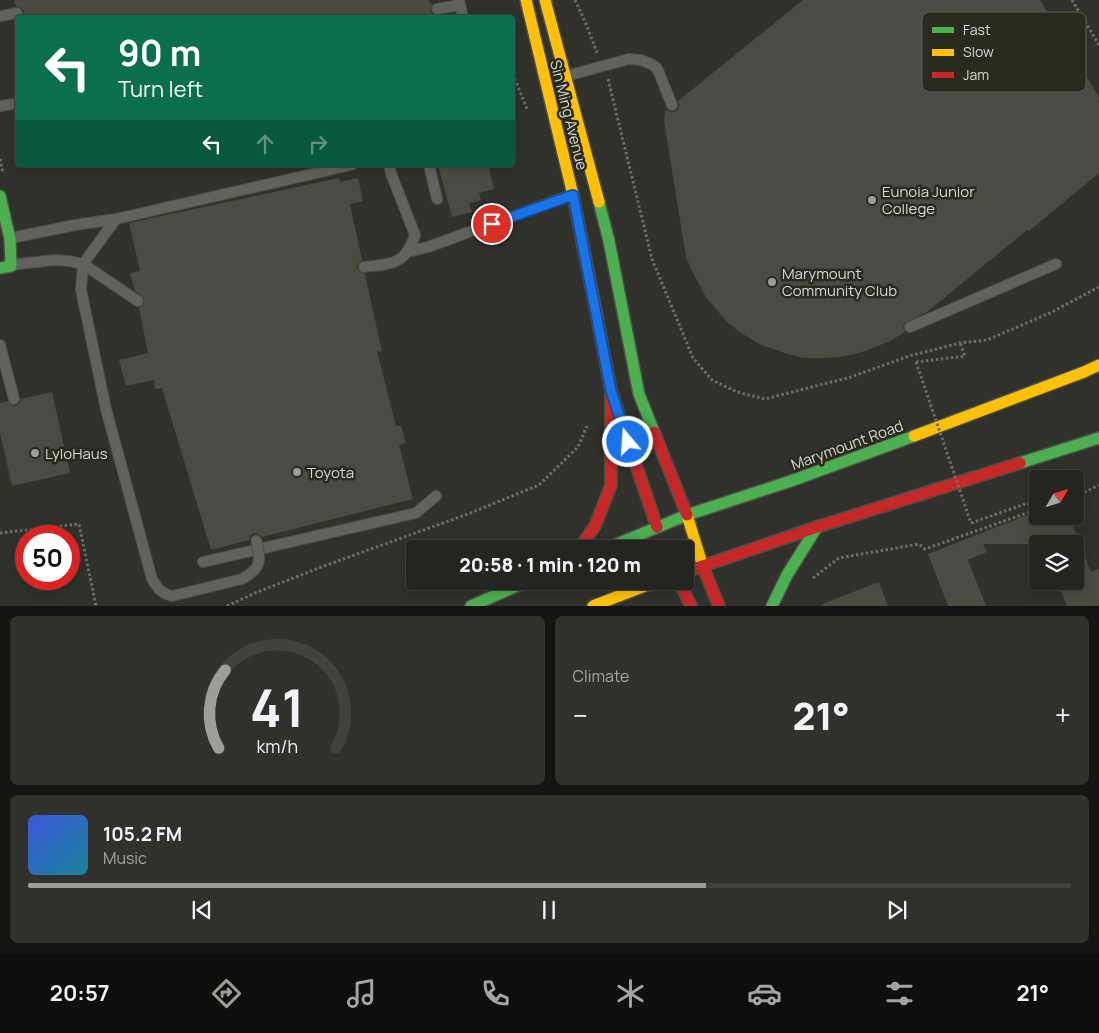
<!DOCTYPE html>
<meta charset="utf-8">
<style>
:root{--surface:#242520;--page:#30312d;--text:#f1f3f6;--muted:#a3a5a5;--line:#41423e;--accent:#9d9e96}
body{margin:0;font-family:Manrope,sans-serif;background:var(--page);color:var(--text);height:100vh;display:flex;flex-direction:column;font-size:19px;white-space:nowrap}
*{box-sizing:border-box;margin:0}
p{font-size:16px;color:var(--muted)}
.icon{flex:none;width:28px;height:28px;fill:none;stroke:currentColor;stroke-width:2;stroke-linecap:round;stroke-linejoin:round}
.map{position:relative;height:606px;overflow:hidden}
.panel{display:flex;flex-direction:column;gap:10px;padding:10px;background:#141412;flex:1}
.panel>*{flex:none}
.guide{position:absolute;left:15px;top:15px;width:500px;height:152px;border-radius:5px;box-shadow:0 2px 12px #0003,0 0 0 1px var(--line);background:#0b6e4f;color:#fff;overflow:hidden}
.needle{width:32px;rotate:51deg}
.fabs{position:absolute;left:1029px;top:470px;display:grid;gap:10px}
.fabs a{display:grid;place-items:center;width:55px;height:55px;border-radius:5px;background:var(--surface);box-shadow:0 2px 12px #0003,0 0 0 1px var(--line);font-size:25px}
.speed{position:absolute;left:15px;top:525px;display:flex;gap:10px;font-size:25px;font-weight:700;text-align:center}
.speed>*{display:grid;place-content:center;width:65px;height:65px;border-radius:50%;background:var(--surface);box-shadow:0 2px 12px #0003,0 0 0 1px var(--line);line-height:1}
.speed .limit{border:8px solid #d22;background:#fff;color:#111}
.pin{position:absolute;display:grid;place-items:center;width:42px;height:42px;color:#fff;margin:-21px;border:2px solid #fff;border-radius:50%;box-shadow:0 1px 5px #0007}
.me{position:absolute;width:55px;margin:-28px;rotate:342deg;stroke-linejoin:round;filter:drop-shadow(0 0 4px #0008)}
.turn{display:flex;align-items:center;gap:18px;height:105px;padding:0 20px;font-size:22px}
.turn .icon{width:65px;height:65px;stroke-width:2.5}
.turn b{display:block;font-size:35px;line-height:42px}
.lanes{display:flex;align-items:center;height:48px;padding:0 20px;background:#0003;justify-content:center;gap:25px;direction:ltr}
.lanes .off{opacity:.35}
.big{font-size:38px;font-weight:800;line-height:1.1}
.panel .card{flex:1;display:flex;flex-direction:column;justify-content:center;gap:8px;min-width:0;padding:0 18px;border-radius:8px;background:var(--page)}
.panel .dial{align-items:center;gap:0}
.dial svg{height:130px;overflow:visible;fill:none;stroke:var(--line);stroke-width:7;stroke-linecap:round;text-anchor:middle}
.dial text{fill:var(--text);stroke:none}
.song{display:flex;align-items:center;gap:15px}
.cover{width:60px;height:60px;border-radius:8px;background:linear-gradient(135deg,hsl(230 70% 55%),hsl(190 70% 35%))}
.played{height:5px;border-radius:2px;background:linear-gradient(90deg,var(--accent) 65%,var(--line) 65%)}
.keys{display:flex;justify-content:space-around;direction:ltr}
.heat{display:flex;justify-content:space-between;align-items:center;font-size:28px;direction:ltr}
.panel .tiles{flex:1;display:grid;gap:10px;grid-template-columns:1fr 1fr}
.card:last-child{grid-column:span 2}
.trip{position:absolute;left:406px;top:540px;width:288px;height:50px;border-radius:5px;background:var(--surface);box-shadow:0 2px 12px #0003,0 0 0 1px var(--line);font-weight:800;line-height:50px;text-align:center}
.tab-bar{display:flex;height:80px;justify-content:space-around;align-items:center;background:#0e0f0d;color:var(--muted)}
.tab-bar .icon{width:35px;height:35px}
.tab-bar .selected{color:var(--accent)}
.tab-bar b{font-size:22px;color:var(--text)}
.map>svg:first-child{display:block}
.building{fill:#4b4b41}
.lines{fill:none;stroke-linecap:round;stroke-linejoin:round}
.lane-casing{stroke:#4e4e48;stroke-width:12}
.fast-casing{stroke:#4e4e48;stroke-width:14}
.slow-casing{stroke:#4e4e48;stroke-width:14}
.jam-casing{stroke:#4e4e48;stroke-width:14}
.path{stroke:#6c6c68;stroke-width:3;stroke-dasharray:2.5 2.5;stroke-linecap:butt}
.lane{stroke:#61615d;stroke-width:10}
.fast{stroke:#4caf50;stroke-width:11}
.slow{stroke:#ffc107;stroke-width:11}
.jam{stroke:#c62828;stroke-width:11}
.lane-bridge-casing{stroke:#4e4e48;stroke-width:12;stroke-linecap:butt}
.path-bridge{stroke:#6c6c68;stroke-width:3;stroke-dasharray:2.5 2.5;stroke-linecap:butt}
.lane-bridge{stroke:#61615d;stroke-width:10}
.route-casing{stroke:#114b97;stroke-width:12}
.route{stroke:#1a73e8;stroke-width:9}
.poi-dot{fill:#9d9e96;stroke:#292a1d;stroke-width:2}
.labels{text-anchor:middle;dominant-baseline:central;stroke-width:5;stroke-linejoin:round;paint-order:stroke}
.street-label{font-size:15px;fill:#d8d8d0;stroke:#292a1d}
.poi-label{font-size:15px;fill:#d8d8d0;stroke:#292a1d;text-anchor:start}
.key{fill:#292a1d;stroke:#5e5e53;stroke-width:1}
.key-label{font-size:14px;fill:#d8d8d0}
</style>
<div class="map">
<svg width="1099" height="606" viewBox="0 0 1099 606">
<rect width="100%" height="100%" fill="#30312a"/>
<path class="building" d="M14,0H428L432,5L430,10L432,14L435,16L440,15L442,18H22L24,11L20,7L16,6Z
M803,0H1040L1099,97V173L1029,231L1027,230L927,312L905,323L903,327L905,331L902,334L890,341L868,350L859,353L840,357L825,358H803L785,353L759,344L738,331L726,321L706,297L692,271L686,257L664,121L665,113L666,110L672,112L677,110L679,105L678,101Z
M438,165H488L494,189L479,193L481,200L469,203L472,212L452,217Z
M339,178L340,182L358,178L363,201L350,204L362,260L358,264L357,268L361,273L365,274L382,352L377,351L396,426L401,425L406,443L399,445L413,499L262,537L258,534L254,533L251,535L249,540L211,550L162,388L155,389L154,380L126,386L119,360L148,353L139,308L144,304V298L135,291L130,273L140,271L129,223Z
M52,392L70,473L12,486L0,433V403L8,401L12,405L15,406L19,404L21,399Z
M1038,511V516H1069L1091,572L1099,569V606H1067L1057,581H1075V544H983L987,552L968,560L986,606H948L928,554Z
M879,582L888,606H822V604Z"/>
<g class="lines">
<g class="lane-casing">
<path id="lane" d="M459,0L463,18
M437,9L460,5
M0,16L17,13
M566,76L629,59L641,60L651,64L657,68L672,105
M0,106L18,103
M429,165L437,199
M11,238L75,225L116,219L351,165
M407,252L428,247L571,195
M12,265L27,263L55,260L69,261L83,264L138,301
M364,267C392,264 405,265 415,235L392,176L389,165
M910,327L1056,264
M0,345L14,399
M106,409L81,290L83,264L116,219
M203,562L416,513L436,496"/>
</g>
<g class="fast-casing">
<path id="fast" d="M0,196L10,239L11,266L0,268
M599,202L609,241L639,394L654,432
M1020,463L1099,438
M605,549L687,515L791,481L914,436
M471,606L528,581
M772,606L787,575L817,527"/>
</g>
<g class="slow-casing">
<path id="slow" d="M526,0L573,195L597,317
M545,0L599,202
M914,436L1084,372L1099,365
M687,515L703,567
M593,606L658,581"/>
</g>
<g class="jam-casing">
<path id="jam" d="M597,317L611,391L657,527
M654,432L687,515
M579,549L595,526L611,485V391
M703,567L719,606
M685,572L817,527L1020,463
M679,581L691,606"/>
</g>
<path class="path" d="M575,0L584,19L598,55
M1072,0L1099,45
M512,64L513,74L527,109
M608,79L652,259L693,358L712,380L737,392L765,399L851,377L909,356L960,343L987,340L1050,313L1099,287
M0,159L3,173
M916,362L965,356L960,343
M1075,496L1089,490L1099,485
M971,523L1028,503L1032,511
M0,533L79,524L96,606
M813,578L839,558L919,544L925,549L1038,509
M227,606L255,593L324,566L468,514L539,485L578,447L587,426"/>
<use href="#lane" class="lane"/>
<use href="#fast" class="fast"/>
<use href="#slow" class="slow"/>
<use href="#jam" class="jam"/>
<g class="lane-bridge-casing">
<path id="lane-bridge" d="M106,409L152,579C158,589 161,593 172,596L242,579C262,568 261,561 256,540"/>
</g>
<path class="path-bridge" d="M916,362L971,523"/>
<use href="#lane-bridge" class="lane-bridge"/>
</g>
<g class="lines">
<g class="route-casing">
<path id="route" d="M492,224L573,195L611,391L628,442"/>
</g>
<use href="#route" class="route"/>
</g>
<g class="poi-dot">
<circle cx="872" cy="200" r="5"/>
<circle cx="772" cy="282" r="5"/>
<circle cx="35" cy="453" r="5"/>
<circle cx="297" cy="472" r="5"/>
</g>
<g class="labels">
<g class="street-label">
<text transform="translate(569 115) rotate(76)">Sin Ming Avenue</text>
<text transform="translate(847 445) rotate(-20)">Marymount Road</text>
</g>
<g class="poi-label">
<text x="882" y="191">Eunoia Junior<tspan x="882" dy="17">College</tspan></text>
<text x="782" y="273">Marymount<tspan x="782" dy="17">Community Club</tspan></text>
<text x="45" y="453">LyloHaus</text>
<text x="307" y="472">Toyota</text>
</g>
</g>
<rect x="922" y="12" width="164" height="80" rx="8" class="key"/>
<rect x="932" y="27" width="22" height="6" fill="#4caf50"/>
<rect x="932" y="49" width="22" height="7" fill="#ffc107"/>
<rect x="932" y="72" width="22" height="6" fill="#c62828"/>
<g class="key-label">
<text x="963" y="35">Fast</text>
<text x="963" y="57">Slow</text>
<text x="963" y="80">Jam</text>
</g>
</svg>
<div class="fabs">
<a><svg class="needle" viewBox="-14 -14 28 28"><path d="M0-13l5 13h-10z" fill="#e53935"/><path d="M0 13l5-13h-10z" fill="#a3a5a5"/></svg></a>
<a><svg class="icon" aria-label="layers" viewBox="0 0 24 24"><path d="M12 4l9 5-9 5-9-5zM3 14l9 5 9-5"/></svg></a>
</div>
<div class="speed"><div class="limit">50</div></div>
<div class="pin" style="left:492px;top:224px;background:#d93025"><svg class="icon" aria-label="arrive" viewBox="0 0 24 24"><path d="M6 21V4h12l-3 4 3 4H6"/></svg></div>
<svg class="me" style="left:628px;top:442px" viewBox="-20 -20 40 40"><circle r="17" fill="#1a73e8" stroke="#fff" stroke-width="3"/><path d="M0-11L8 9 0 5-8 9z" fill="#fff"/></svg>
<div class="trip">20:58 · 1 min · 120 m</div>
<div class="guide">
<div class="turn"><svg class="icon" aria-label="left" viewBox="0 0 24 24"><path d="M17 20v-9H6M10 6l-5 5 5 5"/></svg><div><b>90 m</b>Turn left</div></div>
<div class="lanes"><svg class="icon" aria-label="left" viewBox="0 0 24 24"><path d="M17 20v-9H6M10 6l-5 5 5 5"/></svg><svg class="icon off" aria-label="ahead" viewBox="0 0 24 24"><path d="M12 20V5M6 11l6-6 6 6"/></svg><svg class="icon off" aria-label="right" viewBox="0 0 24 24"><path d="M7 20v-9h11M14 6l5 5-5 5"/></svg></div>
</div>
</div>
<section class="panel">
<div class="tiles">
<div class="card dial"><svg viewBox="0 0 100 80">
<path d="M14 69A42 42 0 1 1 86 69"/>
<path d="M14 69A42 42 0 0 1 18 21" stroke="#9d9e96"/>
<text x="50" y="56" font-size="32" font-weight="700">41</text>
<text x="50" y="72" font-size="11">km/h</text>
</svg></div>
<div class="card"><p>Climate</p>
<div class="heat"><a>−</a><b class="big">21°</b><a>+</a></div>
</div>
<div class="card">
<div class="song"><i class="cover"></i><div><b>105.2 FM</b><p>Music</p></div></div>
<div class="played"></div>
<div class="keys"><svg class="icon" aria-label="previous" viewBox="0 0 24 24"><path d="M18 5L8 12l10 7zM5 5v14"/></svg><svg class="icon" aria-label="pause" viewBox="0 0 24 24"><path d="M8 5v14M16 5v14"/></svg><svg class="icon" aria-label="next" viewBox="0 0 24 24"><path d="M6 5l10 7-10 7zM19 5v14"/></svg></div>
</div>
</div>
</section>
<nav class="tab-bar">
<b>20:57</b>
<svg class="icon selected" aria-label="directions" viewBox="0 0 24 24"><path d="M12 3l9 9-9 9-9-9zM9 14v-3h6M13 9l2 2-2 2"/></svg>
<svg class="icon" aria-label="music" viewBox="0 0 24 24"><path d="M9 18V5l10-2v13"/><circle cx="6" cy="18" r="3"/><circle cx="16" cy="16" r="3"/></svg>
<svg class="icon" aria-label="phone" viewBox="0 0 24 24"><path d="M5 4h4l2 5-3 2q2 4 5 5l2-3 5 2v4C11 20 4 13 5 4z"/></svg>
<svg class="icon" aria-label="climate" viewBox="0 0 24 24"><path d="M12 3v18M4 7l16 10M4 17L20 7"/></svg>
<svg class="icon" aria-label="car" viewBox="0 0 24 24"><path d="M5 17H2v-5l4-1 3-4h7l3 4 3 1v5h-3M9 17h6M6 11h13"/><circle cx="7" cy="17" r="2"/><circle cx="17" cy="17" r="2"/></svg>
<svg class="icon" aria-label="filters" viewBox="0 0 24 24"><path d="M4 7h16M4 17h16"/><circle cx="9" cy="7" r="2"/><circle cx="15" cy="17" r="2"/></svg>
<b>21°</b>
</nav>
